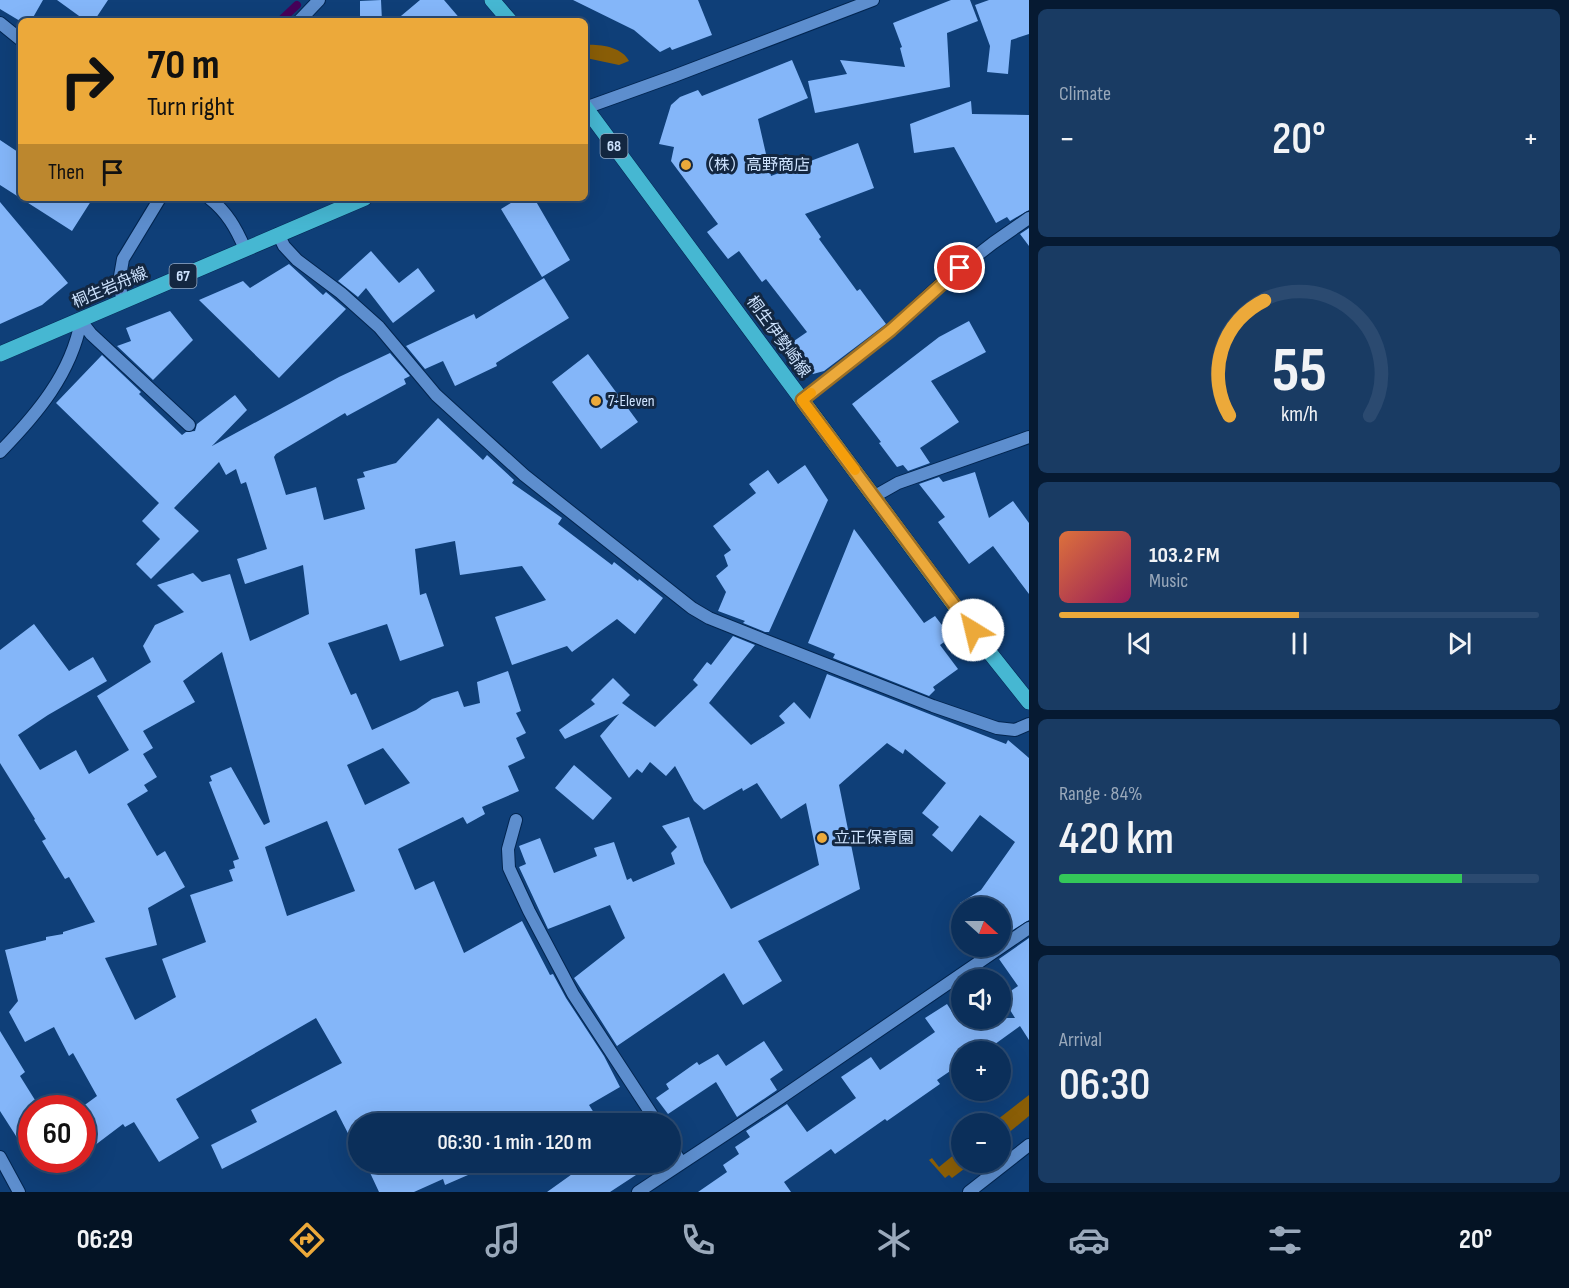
<!DOCTYPE html>
<meta charset="utf-8">
<style>
:root{--surface:#0b2f5a;--page:#193b63;--text:#f1f3f6;--muted:#9aa9bb;--line:#2b4a70;--accent:#eca93a}
body{margin:0;font-family:"Sofia Sans Condensed","Noto Sans JP",sans-serif;background:var(--page);color:var(--text);height:100vh;display:flex;flex-direction:column;font-size:22px;white-space:nowrap}
*{box-sizing:border-box;margin:0}
p{font-size:20px;color:var(--muted)}
.icon{flex:none;width:33px;height:33px;fill:none;stroke:currentColor;stroke-width:2;stroke-linecap:round;stroke-linejoin:round}
.map{position:relative;flex:1;overflow:hidden}
.details{display:flex;flex-direction:column;gap:9px;padding:9px;background:#061a32;width:540px}
.details>*{flex:none}
.guide{position:absolute;left:18px;top:18px;width:570px;height:183px;border-radius:9px;box-shadow:0 6px 24px #0002,0 0 0 2px var(--line);background:#eca93a;color:#111;overflow:hidden}
.needle{width:39px;rotate:111deg}
.fabs{position:absolute;left:951px;top:897px;display:grid;gap:12px}
.fabs a{display:grid;place-items:center;width:60px;height:60px;border-radius:50%;background:var(--surface);box-shadow:0 6px 24px #0002,0 0 0 2px var(--line);font-size:30px}
.speed{position:absolute;left:18px;top:1095px;display:flex;gap:12px;font-size:30px;font-weight:700;text-align:center}
.speed>*{display:grid;place-content:center;width:78px;height:78px;border-radius:50%;background:var(--surface);box-shadow:0 6px 24px #0002,0 0 0 2px var(--line);line-height:1}
.speed .limit{border:9px solid #d22;background:#fff;color:#111}
.pin{position:absolute;display:grid;place-items:center;width:51px;height:51px;color:#fff;margin:-26px;border:3px solid #fff;border-radius:50%;box-shadow:0 2px 6px #0007}
.me{position:absolute;width:66px;margin:-33px;rotate:324deg;stroke-linejoin:round;filter:drop-shadow(0 0 4px #0008)}
.turn{display:flex;align-items:center;gap:21px;height:126px;padding:0 30px;font-size:27px}
.turn .icon{width:78px;height:78px;stroke-width:2.5}
.turn b{display:block;font-size:42px;line-height:51px}
.then{display:flex;align-items:center;height:57px;padding:0 30px;background:#0003;gap:12px;font-size:22px}
.big{font-size:45px;font-weight:600;line-height:1.1}
.details .tile{flex:1;display:flex;flex-direction:column;justify-content:center;gap:9px;min-width:0;padding:0 21px;border-radius:9px;background:var(--page)}
.details .dial{align-items:center;gap:0}
.dial svg{height:156px;overflow:visible;fill:none;stroke:var(--line);stroke-width:7;stroke-linecap:round;text-anchor:middle}
.dial text{fill:var(--text);stroke:none}
.song{display:flex;align-items:center;gap:18px}
.cover{width:72px;height:72px;border-radius:9px;background:linear-gradient(135deg,hsl(20 70% 55%),hsl(330 70% 35%))}
.played{height:6px;border-radius:3px;background:linear-gradient(90deg,var(--accent) 50%,var(--line) 50%)}
.keys{display:flex;justify-content:space-around;direction:ltr}
.heat{display:flex;justify-content:space-between;align-items:center;font-size:33px;direction:ltr}
.charge{height:9px;border-radius:4px;background:linear-gradient(90deg,#34c759 84%,var(--line) 0)}
.trip{position:absolute;left:348px;top:1113px;width:333px;height:60px;border-radius:30px;background:var(--surface);box-shadow:0 6px 24px #0002,0 0 0 2px var(--line);font-weight:600;line-height:60px;text-align:center}
.menu{display:flex;height:96px;justify-content:space-around;align-items:center;background:#041324;color:var(--muted)}
.menu .icon{width:42px;height:42px}
.menu .selected{color:var(--accent)}
.menu b{font-size:27px;color:var(--text)}
main{display:flex;flex:1;min-height:0}
.map>svg:first-child{display:block}
.green{fill:#8a5e07}
.lines{fill:none;stroke-linecap:round;stroke-linejoin:round}
.stream{stroke:#45025a;stroke-width:8}
.building{fill:#84b6f9;fill-rule:evenodd}
.minor-casing{stroke:#022550;stroke-width:14}
.tertiary-casing{stroke:#022550;stroke-width:14}
.primary-casing{stroke:#022550;stroke-width:16}
.minor{stroke:#5d8ece;stroke-width:12}
.tertiary{stroke:#5d8ece;stroke-width:12}
.primary{stroke:#46b7d2;stroke-width:15}
.route-casing{stroke:#996e26;stroke-width:15}
.route{stroke:#eca93a;stroke-width:10}
.slow{stroke:#f59e0b;stroke-width:10}
.poi-dot{fill:#eca93a;stroke:#132741;stroke-width:2}
.labels{text-anchor:middle;dominant-baseline:central;stroke-width:6;stroke-linejoin:round;paint-order:stroke}
.shield{fill:#132741;stroke:#96abc5;stroke-width:1.5}
.shield-label{font-size:15px;font-weight:bold;fill:#cee3fe}
.poi-label{font-size:16px;fill:#cee3fe;stroke:#132741;text-anchor:start}
.street-label{font-size:16px;fill:#cee3fe;stroke:#132741}
</style>
<main>
<div class="map">
<svg width="1029" height="1192" viewBox="0 0 1029 1192">
<rect width="100%" height="100%" fill="#0f3f78"/>
<path class="green" d="M585,45C600,44 622,47 629,61L619,65L586,58Z
M1029,1095V1116L1001,1139L1000,1124L993,1123Z
M961,1149L962,1162L972,1163L952,1178L949,1175L945,1178L929,1160L932,1158L939,1167Z"/>
<g class="lines">
<path class="stream" d="M280,21L297,5"/>
</g>
<path class="building" d="M0,0H43L31,21H20L0,9Z
M57,0H108L94,21H86Z
M381,0L382,21H360V1Z
M420,0H444L462,21H395Z
M573,0H698L712,35L672,50L670,47L660,52L634,30Z
M951,0H970L978,21L947,33L950,87L815,113L808,81L847,74L840,60L905,67L900,48L902,47L893,23Z
M989,0H1029V34L1011,40L1008,74L987,72L990,46L975,5Z
M792,60L808,98L758,119L771,176L858,143L874,188L805,214L821,237L819,239L857,291L860,289L886,324L824,371L813,374L791,343L807,332L766,279L762,282L739,251L728,259L707,232L718,224L671,161L674,147L659,144L671,105L680,97L698,90L702,96Z
M971,101L972,114L1029,115V210L1010,221L1007,217L996,223L954,147L914,153L910,124Z
M0,140L21,154V198H93L72,231L0,185Z
M519,198H534L570,260L542,277L501,209Z
M0,202L68,283L42,305L0,324Z
M1029,228V246L1020,234Z
M371,251L399,283L418,268L435,291L393,323L366,288L358,297L338,281Z
M289,264L323,295L326,292L346,309L279,378L199,300L243,281L250,288Z
M544,278L569,318L496,363L497,366L455,386L443,361L425,369L406,346L474,314L476,319Z
M170,311L193,340L153,380L117,346L131,341L126,328Z
M969,321L986,352L931,381L959,422L920,448L930,463L908,471L903,465L897,467L879,443L881,442L852,404L939,337Z
M390,353L410,376L404,379L406,384L347,416L345,413L276,454L274,457L286,495L316,487L324,520L365,509L357,479L365,477L363,472L396,463L438,418L483,460L487,455L514,480L512,483L562,518L558,524L612,565L614,562L638,581L639,579L663,598L635,634L617,619L572,652L567,646L512,665L495,617L546,600L522,566L460,575L455,541L415,549L420,595L426,593L444,646L400,661L387,624L328,643L351,695L356,693L372,730L416,710L432,699L458,691L464,707L480,703L477,682L508,671L521,711L516,713L526,733L516,738L525,758L508,766L519,791L482,807L485,814L467,824L463,817L398,849L415,890L434,881L464,953L522,921L550,975L553,974L566,998L604,1056L620,1087L589,1105L601,1124H358V1148L356,1143L354,1145L336,1110L222,1169L211,1145L257,1122L251,1110L342,1063L316,1018L176,1099L199,1138L159,1162L134,1122L125,1127L123,1124L82,1155V1107L97,1096L73,1053L69,1056L54,1027L25,1042L9,1012L18,1001L5,950L46,940V937L63,934V932L95,922L69,877L65,879L42,841L46,839L34,820L35,819L0,763V650L34,624L69,671L93,657L107,681L48,715L18,735L40,770L76,750L89,774L129,750L97,696L151,662L143,646L155,625L184,612L157,585L193,573L202,582L230,574L250,641L309,614L303,565L245,584L237,559L267,549L246,482L241,484L236,469L226,475L219,462L174,508L199,531L151,579L136,564L160,539L142,521L159,503L56,403L102,355L141,392L139,394L182,435L186,432L195,431L197,424L235,395L247,410L212,446L339,377ZM222,652L270,822L264,825L231,767L210,776L212,781L209,782L239,859L233,861L235,868L229,870L233,881L190,895L206,942L162,959L176,997L135,1020L105,958L157,945L148,908L185,887L165,851L157,856L127,804L148,791L144,785L157,777L143,754L153,748L143,731L195,702L183,681ZM383,748L410,783L365,805L347,765ZM327,821L355,891L287,916L265,847Z
M588,354L638,422L601,449L552,382Z
M805,465L828,500L769,632H765L743,623L745,621L718,611L726,592L716,576L728,566L724,555L731,550L713,526L756,493L749,484L768,470L778,484Z
M975,472L989,518L1013,501L1029,523V594L993,546L969,564L938,522L945,517L919,484L939,477L943,482Z
M854,529L924,623L935,616L951,637L940,645L958,669L933,687L935,690L929,696L833,658L835,654L808,643Z
M733,636L755,645L709,703L751,745L785,723L779,716L794,702L810,719L827,674L1006,744L1008,740L1029,758V920L1000,938V908H963L960,903L981,890L1015,842L980,815L952,852L932,835L939,827L922,813L946,783L905,749L903,754L887,743L839,785L860,889L758,941L782,981L743,1005L724,973L617,1046L574,978L625,938L610,905L548,929L519,867L526,864L519,846L540,838L554,873L597,856L594,848L614,842L627,880L631,878L633,882L675,864L671,853L677,847L662,826L689,817L704,862L731,909L819,865L806,803L781,819L757,783L743,791L742,788L704,810L694,801L675,766L666,776L650,762L642,773L637,769L629,778L600,736L619,714L565,739L559,730L595,704L591,700L613,678L630,695L622,703L655,727L698,685L693,680L707,662L711,665Z
M574,765L612,798L593,820L555,788Z
M1029,938V1040L1020,1026L984,1052H962V1063L937,1080L940,1084L887,1121L885,1119L835,1154L831,1149L784,1182L791,1192H698L727,1172L723,1165L739,1154L735,1147L750,1137L746,1131L787,1104L807,1132L856,1098L841,1077L871,1057L880,1070L935,1032L925,1018L947,1004L956,1018H962V1025L971,1018H1015L1002,997L1018,986L999,959Z
M0,1031L25,1072L20,1076L40,1108H32V1161L0,1111Z
M764,1041L783,1070L770,1079L777,1090L737,1117L716,1082L668,1114L656,1098L669,1089L666,1084L697,1062L699,1065L718,1054L726,1066Z
M365,1162H490L491,1165L445,1185L443,1179L414,1192H379Z
M589,1162H627L636,1175L610,1192H547Z"/>
<g class="lines">
<g class="minor-casing">
<path id="minor" d="M299,21L319,0
M0,23L21,40
M209,198C227,212 236,228 245,249
M278,234L284,246L297,260L341,293L379,327L436,395L524,475L692,608L709,618L764,640L933,706L997,728L1015,730L1029,724
M123,302L119,282L123,259L160,198
M81,321L91,334L189,425
M802,400L891,330L944,281L993,243L1029,218
M0,452C37,414 71,374 81,321
M875,496L898,483L1029,437
M516,820L508,849L509,868L529,911L573,994L658,1124
M670,1144L681,1163
M638,1192L779,1099L1029,928"/>
</g>
<g class="tertiary-casing">
<path id="tertiary" d="M585,108L674,76L873,0
M0,1157L19,1192
M969,1192L1029,1145"/>
</g>
<g class="primary-casing">
<path id="primary" d="M492,0L510,21
M585,107L986,648L1029,702
M0,354L365,198"/>
</g>
<use href="#minor" class="minor"/>
<use href="#tertiary" class="tertiary"/>
<use href="#primary" class="primary"/>
</g>
<g class="lines">
<g class="route-casing">
<path id="route" d="M960,268L891,330L802,400L973,630"/>
</g>
<use href="#route" class="route"/>
<path class="slow" d="M811,393L802,400L855,470"/>
</g>
<g class="poi-dot">
<circle cx="686" cy="165" r="6"/>
<circle cx="596" cy="401" r="6"/>
<circle cx="822" cy="838" r="6"/>
</g>
<g class="labels">
<g class="shield">
<rect x="600.5" y="134" width="27" height="24" rx="4.5"/>
<rect x="169.5" y="264" width="27" height="24" rx="4.5"/>
</g>
<g class="shield-label">
<text x="614" y="146">68</text>
<text x="183" y="276">67</text>
</g>
<g class="poi-label">
<text x="698" y="165">（株）高野商店</text>
<text x="608" y="401">7-Eleven</text>
<text x="834" y="838">立正保育園</text>
</g>
<g class="street-label">
<text transform="translate(110 288) rotate(-23)">桐生岩舟線</text>
<text transform="translate(778 337) rotate(54)">桐生伊勢崎線</text>
</g>
</g>
</svg>
<div class="fabs">
<a><svg class="needle" viewBox="-14 -14 28 28"><path d="M0-13l5 13h-10z" fill="#e53935"/><path d="M0 13l5-13h-10z" fill="#9aa9bb"/></svg></a>
<a><svg class="icon" aria-label="sound" viewBox="0 0 24 24"><path d="M4 9h4l5-4v14l-5-4H4zM17 9q2 3 0 6"/></svg></a>
<a>+</a>
<a>−</a>
</div>
<div class="speed"><div class="limit">60</div></div>
<div class="pin" style="left:960px;top:268px;background:#d93025"><svg class="icon" aria-label="arrive" viewBox="0 0 24 24"><path d="M6 21V4h12l-3 4 3 4H6"/></svg></div>
<svg class="me" style="left:973px;top:630px" viewBox="-20 -20 40 40"><circle r="19" fill="#fff"/><path d="M0-13L10 11 0 6-10 11z" fill="#eca93a"/></svg>
<div class="trip">06:30 · 1 min · 120 m</div>
<div class="guide">
<div class="turn"><svg class="icon" aria-label="right" viewBox="0 0 24 24"><path d="M7 20v-9h11M14 6l5 5-5 5"/></svg><div><b>70 m</b>Turn right</div></div>
<div class="then">Then<svg class="icon" aria-label="arrive" viewBox="0 0 24 24"><path d="M6 21V4h12l-3 4 3 4H6"/></svg></div>
</div>
</div>
<section class="details">
<div class="tile"><p>Climate</p>
<div class="heat"><a>−</a><b class="big">20°</b><a>+</a></div>
</div>
<div class="tile dial"><svg viewBox="0 0 100 80">
<path d="M14 69A42 42 0 1 1 86 69"/>
<path d="M14 69A42 42 0 0 1 32 10" stroke="#eca93a"/>
<text x="50" y="56" font-size="32" font-weight="700">55</text>
<text x="50" y="72" font-size="11">km/h</text>
</svg></div>
<div class="tile">
<div class="song"><i class="cover"></i><div><b>103.2 FM</b><p>Music</p></div></div>
<div class="played"></div>
<div class="keys"><svg class="icon" aria-label="previous" viewBox="0 0 24 24"><path d="M18 5L8 12l10 7zM5 5v14"/></svg><svg class="icon" aria-label="pause" viewBox="0 0 24 24"><path d="M8 5v14M16 5v14"/></svg><svg class="icon" aria-label="next" viewBox="0 0 24 24"><path d="M6 5l10 7-10 7zM19 5v14"/></svg></div>
</div>
<div class="tile"><p>Range · 84%</p><b class="big">420 km</b><div class="charge"></div></div>
<div class="tile"><p>Arrival</p><b class="big">06:30</b></div>
</section>
</main>
<nav class="menu">
<b>06:29</b>
<svg class="icon selected" aria-label="directions" viewBox="0 0 24 24"><path d="M12 3l9 9-9 9-9-9zM9 14v-3h6M13 9l2 2-2 2"/></svg>
<svg class="icon" aria-label="music" viewBox="0 0 24 24"><path d="M9 18V5l10-2v13"/><circle cx="6" cy="18" r="3"/><circle cx="16" cy="16" r="3"/></svg>
<svg class="icon" aria-label="phone" viewBox="0 0 24 24"><path d="M5 4h4l2 5-3 2q2 4 5 5l2-3 5 2v4C11 20 4 13 5 4z"/></svg>
<svg class="icon" aria-label="climate" viewBox="0 0 24 24"><path d="M12 3v18M4 7l16 10M4 17L20 7"/></svg>
<svg class="icon" aria-label="car" viewBox="0 0 24 24"><path d="M5 17H2v-5l4-1 3-4h7l3 4 3 1v5h-3M9 17h6M6 11h13"/><circle cx="7" cy="17" r="2"/><circle cx="17" cy="17" r="2"/></svg>
<svg class="icon" aria-label="filters" viewBox="0 0 24 24"><path d="M4 7h16M4 17h16"/><circle cx="9" cy="7" r="2"/><circle cx="15" cy="17" r="2"/></svg>
<b>20°</b>
</nav>
